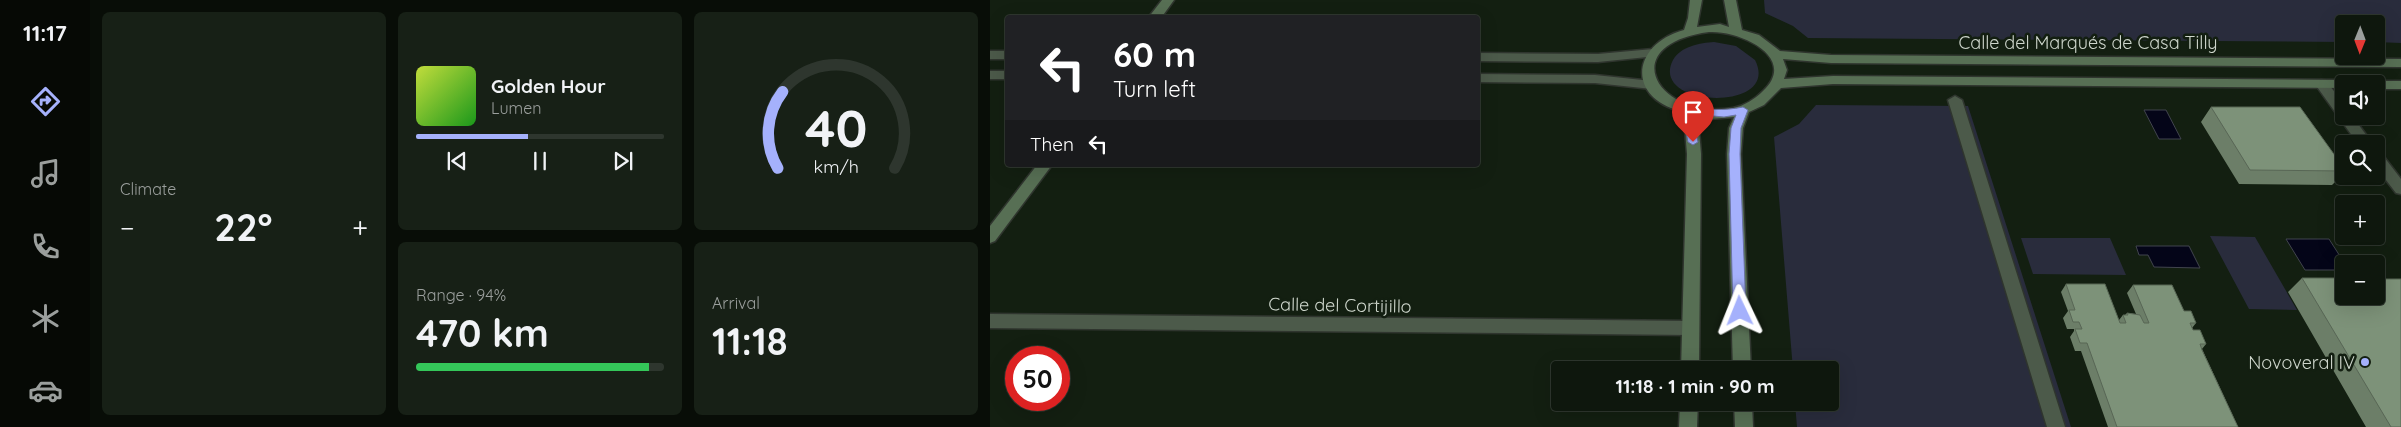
<!DOCTYPE html>
<meta charset="utf-8">
<style>
:root{--surface:#0e170d;--page:#172016;--text:#f1f3f6;--muted:#9b9f9d;--line:#2e362e;--accent:#a5b1fc}
body{margin:0;font-family:Quicksand,sans-serif;background:var(--page);color:var(--text);height:100vh;display:flex;flex-direction:column;font-size:19px;white-space:nowrap}
*{box-sizing:border-box;margin:0}
p{font-size:16px;color:var(--muted)}
.icon{flex:none;width:28px;height:28px;fill:none;stroke:currentColor;stroke-width:2;stroke-linecap:round;stroke-linejoin:round}
.map{position:relative;flex:1;overflow:hidden}
.drawer{display:flex;flex-direction:column;gap:12px;padding:12px;background:#080d07;width:900px}
.drawer>*{flex:none}
.hud{position:absolute;left:15px;top:15px;width:475px;height:152px;border-radius:5px;box-shadow:0 5px 20px #0002,0 0 0 1px var(--line);background:#202124;color:#fff;overflow:hidden}
.needle{width:32px;rotate:181deg}
.controls{position:absolute;left:1345px;top:15px;display:grid;gap:10px}
.controls a{display:grid;place-items:center;width:50px;height:50px;border-radius:5px;background:var(--surface);box-shadow:0 5px 20px #0002,0 0 0 1px var(--line);font-size:25px}
.speed{position:absolute;left:15px;top:346px;display:flex;gap:10px;font-size:25px;font-weight:700;text-align:center}
.speed>*{display:grid;place-content:center;width:65px;height:65px;border-radius:50%;background:var(--surface);box-shadow:0 5px 20px #0002,0 0 0 1px var(--line);line-height:1}
.speed .limit{border:8px solid #d22;background:#fff;color:#111}
.pin{position:absolute;display:grid;place-items:center;width:42px;height:42px;color:#fff;margin:-51px -21px;border-radius:50% 50% 50% 0;rotate:-45deg;box-shadow:0 0 5px #0007}
.pin .icon{rotate:45deg}
.me{position:absolute;width:55px;margin:-28px;rotate:358deg;stroke-linejoin:round;filter:drop-shadow(0 0 4px #0008)}
.turn{display:flex;align-items:center;gap:18px;height:105px;padding:0 25px;font-size:22px}
.turn .icon{width:65px;height:65px;stroke-width:2.5}
.turn b{display:block;font-size:35px;line-height:42px}
.then{display:flex;align-items:center;height:48px;padding:0 25px;background:#0003;gap:10px;font-size:19px}
.big{font-size:38px;font-weight:700;line-height:1.1}
.drawer .tile{flex:1;display:flex;flex-direction:column;justify-content:center;gap:8px;min-width:0;padding:0 18px;border-radius:8px;background:var(--page)}
.drawer .dial{align-items:center;gap:0}
.dial svg{height:130px;overflow:visible;fill:none;stroke:var(--line);stroke-width:7;stroke-linecap:round;text-anchor:middle}
.dial text{fill:var(--text);stroke:none}
.song{display:flex;align-items:center;gap:15px}
.cover{width:60px;height:60px;border-radius:8px;background:linear-gradient(135deg,hsl(70 70% 55%),hsl(120 70% 35%))}
.played{height:5px;border-radius:2px;background:linear-gradient(90deg,var(--accent) 45%,var(--line) 45%)}
.keys{display:flex;justify-content:space-around;direction:ltr}
.heat{display:flex;justify-content:space-between;align-items:center;font-size:28px;direction:ltr}
.charge{height:8px;border-radius:4px;background:linear-gradient(90deg,#34c759 94%,var(--line) 0)}
.drawer .tiles{flex:1;display:grid;gap:12px;grid-template-columns:repeat(3,1fr)}
.tile:first-child{grid-row:span 2}
.trip{position:absolute;left:561px;top:361px;width:288px;height:50px;border-radius:5px;background:var(--surface);box-shadow:0 5px 20px #0002,0 0 0 1px var(--line);font-weight:700;line-height:50px;text-align:center}
main{display:flex;flex:1;min-height:0}
.menu{display:flex;flex-direction:column;width:90px;justify-content:space-around;align-items:center;background:#060905;color:var(--muted)}
.menu .icon{width:35px;height:35px}
.menu .active{color:var(--accent)}
.menu b{font-size:22px;color:var(--text)}
.map>svg:first-child{display:block}
.green{fill:#292c3c}
.water{fill:#040518;stroke:#41444e}
.lines{fill:none;stroke-linecap:round;stroke-linejoin:round}
.street-casing{stroke:#2f352e;stroke-width:3}
.secondary-casing{stroke:#2f352e;stroke-width:3}
.street{fill:#4c5a4a;fill-rule:evenodd}
.secondary{fill:#576f54;fill-rule:evenodd}
.wall{fill:#6c7e68}
.building{fill:#7d9279;stroke:#586655}
.route{fill:#a5b1fc;stroke:#6b73a4}
.poi-dot{fill:#a5b1fc;stroke:#131f11;stroke-width:2}
.labels{text-anchor:middle;dominant-baseline:central;stroke-width:5;stroke-linejoin:round;paint-order:stroke}
.street-label{font-size:18px;fill:#ced6cc;stroke:#131f11}
.poi-label{font-size:18px;fill:#ced6cc;stroke:#131f11;text-anchor:end}
</style>
<main>
<nav class="menu">
<b>11:17</b>
<svg class="icon active" aria-label="directions" viewBox="0 0 24 24"><path d="M12 3l9 9-9 9-9-9zM9 14v-3h6M13 9l2 2-2 2"/></svg>
<svg class="icon" aria-label="music" viewBox="0 0 24 24"><path d="M9 18V5l10-2v13"/><circle cx="6" cy="18" r="3"/><circle cx="16" cy="16" r="3"/></svg>
<svg class="icon" aria-label="phone" viewBox="0 0 24 24"><path d="M5 4h4l2 5-3 2q2 4 5 5l2-3 5 2v4C11 20 4 13 5 4z"/></svg>
<svg class="icon" aria-label="climate" viewBox="0 0 24 24"><path d="M12 3v18M4 7l16 10M4 17L20 7"/></svg>
<svg class="icon" aria-label="car" viewBox="0 0 24 24"><path d="M5 17H2v-5l4-1 3-4h7l3 4 3 1v5h-3M9 17h6M6 11h13"/><circle cx="7" cy="17" r="2"/><circle cx="17" cy="17" r="2"/></svg>
</nav>
<section class="drawer">
<div class="tiles">
<div class="tile"><p>Climate</p>
<div class="heat"><a>−</a><b class="big">22°</b><a>+</a></div>
</div>
<div class="tile">
<div class="song"><i class="cover"></i><div><b>Golden Hour</b><p>Lumen</p></div></div>
<div class="played"></div>
<div class="keys"><svg class="icon" aria-label="previous" viewBox="0 0 24 24"><path d="M18 5L8 12l10 7zM5 5v14"/></svg><svg class="icon" aria-label="pause" viewBox="0 0 24 24"><path d="M8 5v14M16 5v14"/></svg><svg class="icon" aria-label="next" viewBox="0 0 24 24"><path d="M6 5l10 7-10 7zM19 5v14"/></svg></div>
</div>
<div class="tile dial"><svg viewBox="0 0 100 80">
<path d="M14 69A42 42 0 1 1 86 69"/>
<path d="M14 69A42 42 0 0 1 17 22" stroke="#a5b1fc"/>
<text x="50" y="56" font-size="32" font-weight="700">40</text>
<text x="50" y="72" font-size="11">km/h</text>
</svg></div>
<div class="tile"><p>Range · 94%</p><b class="big">470 km</b><div class="charge"></div></div>
<div class="tile"><p>Arrival</p><b class="big">11:18</b></div>
</div>
</section>
<div class="map">
<svg width="1411" height="427" viewBox="0 0 1411 427">
<rect width="100%" height="100%" fill="#131f11"/>
<path class="green" d="M774,0H1411V43L1386,42V24H1354V42L818,38L803,26L775,13Z
M724,42L746,46L765,60C792,113 658,108 683,60C691,46 710,43 724,42Z
M826,105L978,106L1081,427H807L805,403L840,402V370H803L784,137L809,124Z
M1220,236L1265,237L1307,310L1259,309Z
M1031,238H1120L1136,275L1043,274Z"/>
<path class="water" d="M1154,110H1176L1191,139H1169Z
M1296,239H1339L1355,264L1354,270H1315Z
M1146,246H1199L1210,268L1164,267L1158,255H1149Z"/>
<g class="lines">
<g class="street-casing">
<path id="street" d="M663,49L667,50L669,53L667,56L608,62L488,61V53L608,54Z
M0,51H18V59H0Z
M0,71H18V79H0Z
M488,74L605,75L662,81L668,85L662,89L605,83L488,82Z
M1331,80L1336,81L1354,104V116H1362L1383,144H1368L1325,84Z
M965,96L972,100L1075,427H1057L958,100Z
M1386,152L1391,153L1411,179V194L1406,193L1386,167Z
M0,314L700,321L706,323L708,328L706,333L700,335L0,328Z"/>
</g>
<g class="secondary-casing">
<path id="secondary" d="M172,0H184L171,18H158Z
M700,0H712L707,27L730,24L739,27L734,0H746L752,30L769,35L790,51L841,55L1411,59V67L841,63L793,59L797,70L794,79L843,76L1354,80L1360,84H1354V88L843,84L791,88L774,105L759,112L753,128L751,154L761,370H743L737,154L739,128L744,117L719,119L704,115L709,130L711,154L709,370H691L697,154L695,130L690,111C636,97 642,44 694,30L698,18ZM719,32C749,30 809,57 773,91C765,99 754,106 743,108C668,120 623,45 719,32Z
M1386,81H1411V89H1386V84H1380Z
M47,165H62L5,241L0,243V226Z
M690,402H708L707,427H689Z
M744,402H762L763,427H745Z"/>
</g>
<use href="#street" class="street"/>
<use href="#secondary" class="secondary"/>
</g>
<path class="wall" d="M1221,107L1354,168V173L1342,185L1249,184L1211,122Z
M1312,278L1411,427H1376L1298,292Z
M1076,284L1129,320L1133,315H1135L1137,313L1146,314L1137,293L1143,285L1194,311L1206,323L1202,328L1203,330L1216,344L1212,349L1248,427H1118L1091,351H1085L1080,337L1084,331V329H1077L1073,318L1078,311L1071,292Z"/>
<path class="building" d="M1221,107H1310L1354,168V171L1260,170Z
M1312,278H1354V296H1386V279H1411V427H1401Z
M1076,284H1115L1130,323H1136L1133,315H1138L1137,313L1150,315L1154,323H1159L1143,285H1182L1194,311H1201L1206,323H1200L1203,330H1210L1216,344H1210L1212,350L1248,427H1127L1097,343H1090L1085,329H1092L1089,322H1083L1079,310H1085Z"/>
<path class="route" d="M696,106C716,110 733,111 753,107L758,110L751,128L750,154L756,311L750,316L743,311L739,154L741,128L746,115L734,117L702,114L708,142L703,145L698,142L691,110Z"/>
<circle class="poi-dot" cx="1375" cy="362" r="5"/>
<g class="labels">
<g class="street-label">
<text x="1098" y="42">Calle del Marqués de Casa Tilly</text>
<text transform="translate(350 305) rotate(1)">Calle del Cortijillo</text>
</g>
<g class="poi-label">
<text x="1365" y="362">Novoveral IV</text>
</g>
</g>
</svg>
<div class="controls">
<a><svg class="needle" viewBox="-14 -14 28 28"><path d="M0-13l5 13h-10z" fill="#e53935"/><path d="M0 13l5-13h-10z" fill="#9b9f9d"/></svg></a>
<a><svg class="icon" aria-label="sound" viewBox="0 0 24 24"><path d="M4 9h4l5-4v14l-5-4H4zM17 9q2 3 0 6"/></svg></a>
<a><svg class="icon" aria-label="search" viewBox="0 0 24 24"><circle cx="10" cy="10" r="6"/><path d="M15 15l6 6"/></svg></a>
<a>+</a>
<a>−</a>
</div>
<div class="speed"><div class="limit">50</div></div>
<div class="pin" style="left:703px;top:142px;background:#d93025"><svg class="icon" aria-label="arrive" viewBox="0 0 24 24"><path d="M6 21V4h12l-3 4 3 4H6"/></svg></div>
<svg class="me" style="left:750px;top:311px" viewBox="-20 -20 40 40"><path d="M0-17L14 15 0 8-14 15z" fill="#a5b1fc" stroke="#fff" stroke-width="4"/></svg>
<div class="trip">11:18 · 1 min · 90 m</div>
<div class="hud">
<div class="turn"><svg class="icon" aria-label="left" viewBox="0 0 24 24"><path d="M17 20v-9H6M10 6l-5 5 5 5"/></svg><div><b>60 m</b>Turn left</div></div>
<div class="then">Then<svg class="icon" aria-label="left" viewBox="0 0 24 24"><path d="M17 20v-9H6M10 6l-5 5 5 5"/></svg></div>
</div>
</div>
</main>
